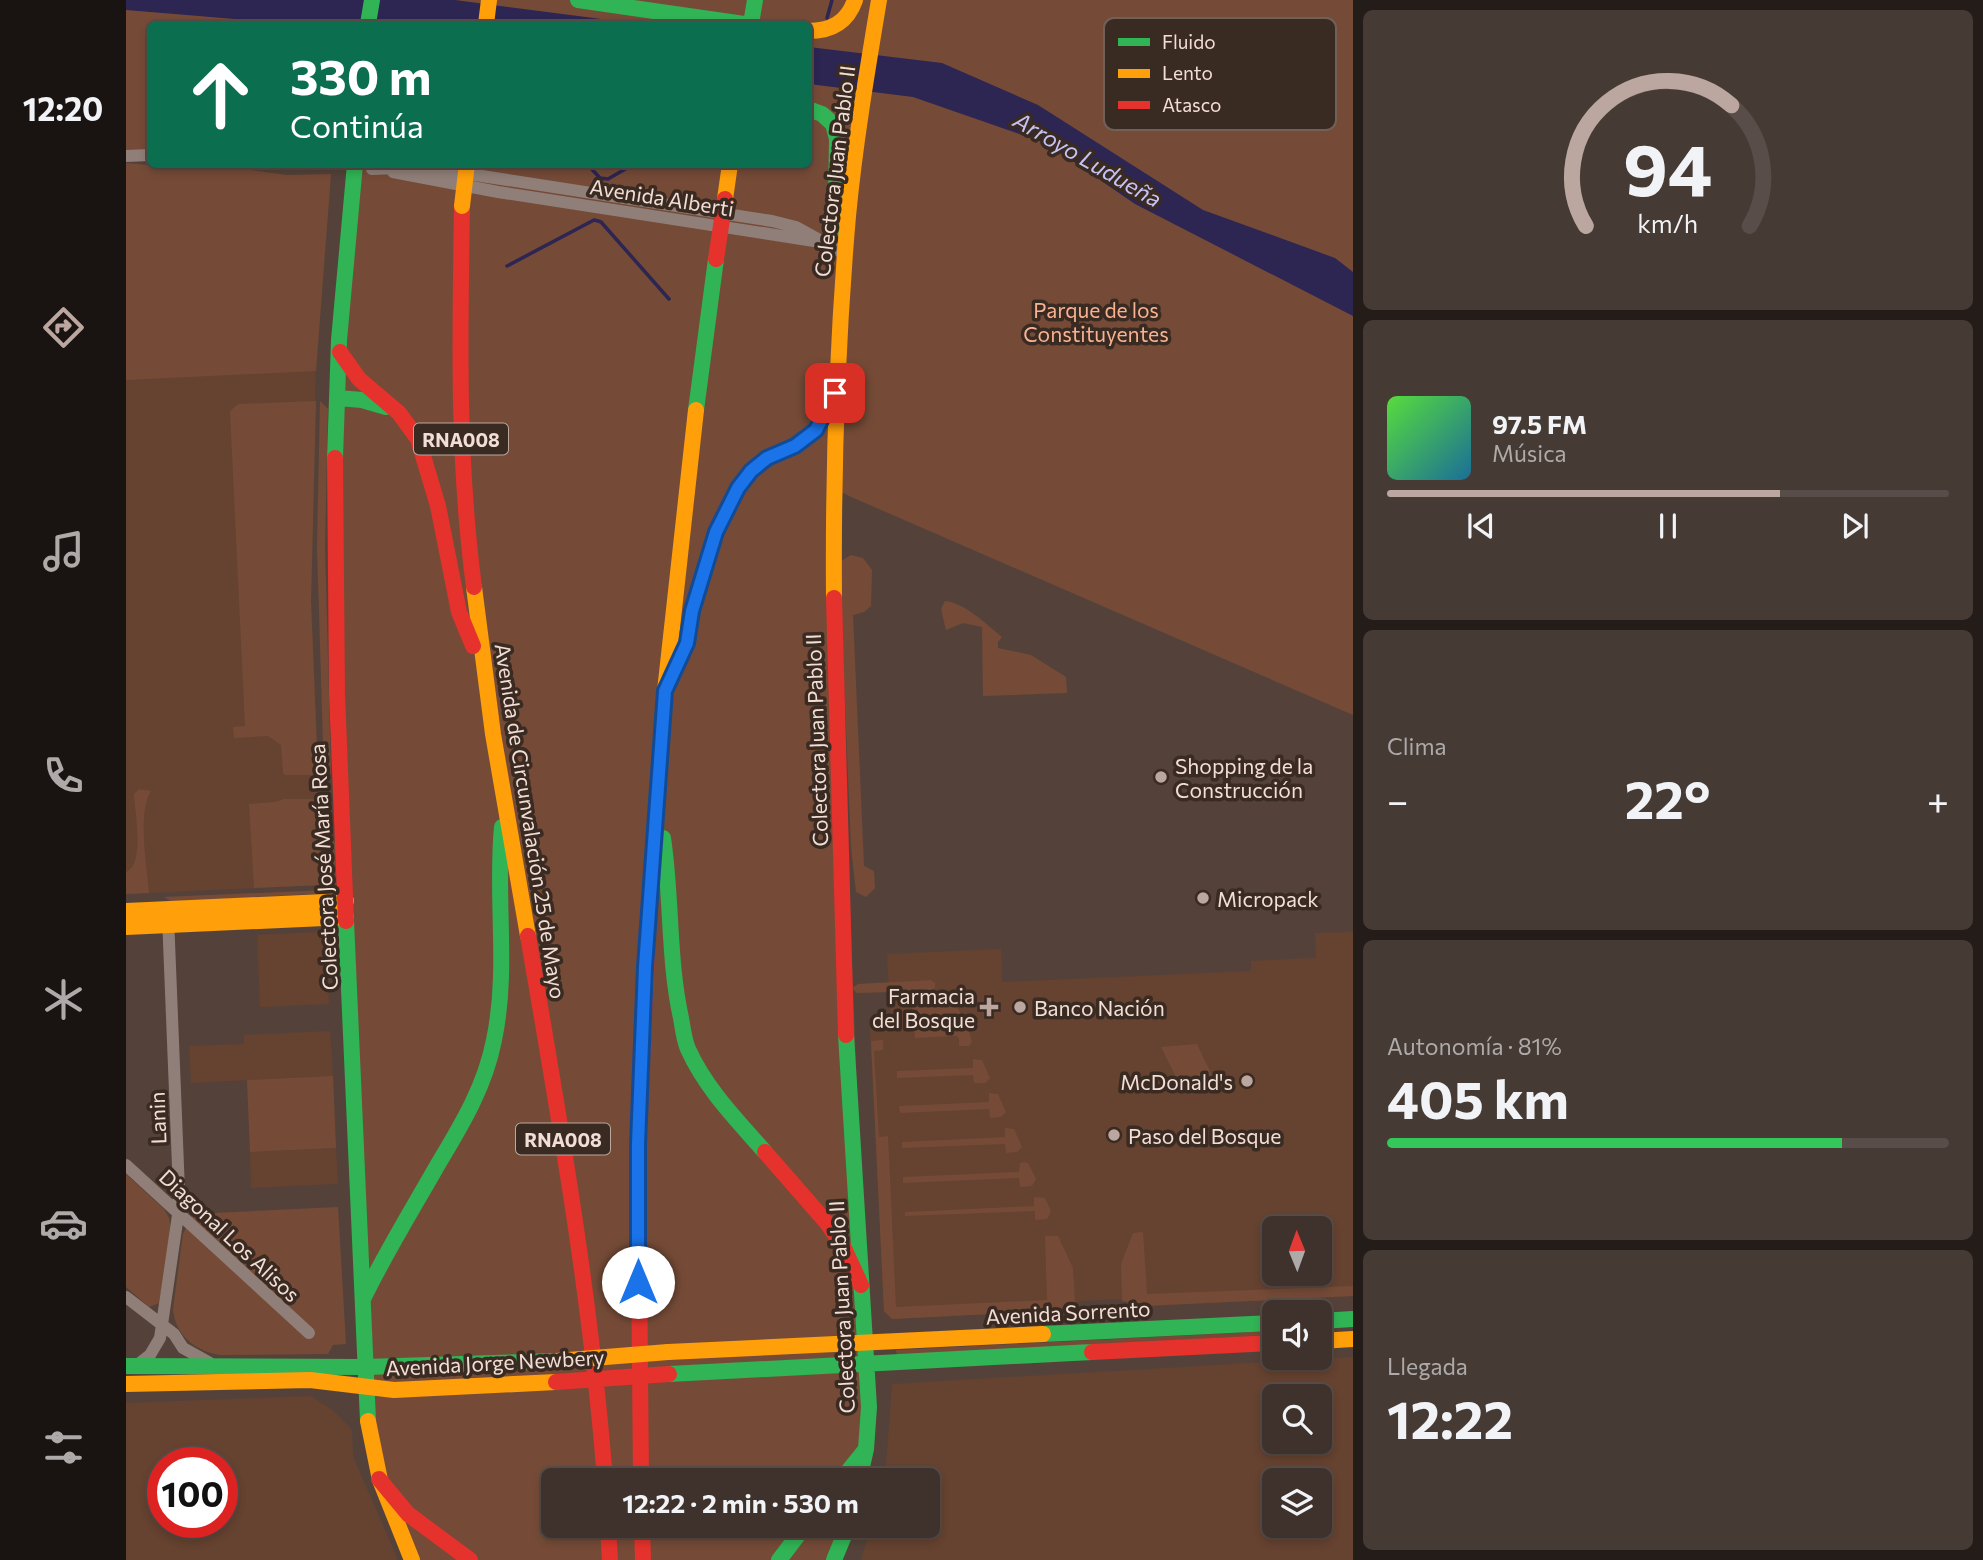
<!DOCTYPE html>
<html lang="es">
<meta charset="utf-8">
<style>
:root{--surface:#3f322c;--page:#463a34;--text:#f1f3f6;--muted:#adaaa9;--line:#584d48;--accent:#bba79f}
body{margin:0;font-family:Commissioner,sans-serif;background:var(--page);color:var(--text);height:100vh;display:flex;flex-direction:column;font-size:26px;white-space:nowrap}
*{box-sizing:border-box;margin:0}
p{font-size:23px;color:var(--muted)}
.icon{flex:none;width:38px;height:38px;fill:none;stroke:currentColor;stroke-width:2;stroke-linecap:round;stroke-linejoin:round}
.map{position:relative;flex:1;overflow:hidden}
.drawer{display:flex;flex-direction:column;gap:10px;padding:10px;background:#231c18;width:630px}
.drawer>*{flex:none}
.guide{position:absolute;left:21px;top:21px;width:665px;height:147px;border-radius:10px;box-shadow:0 4px 10px #0003,0 0 0 2px var(--line);background:#0b6e4f;color:#fff;overflow:hidden}
.needle{width:46px;rotate:359deg}
.controls{position:absolute;left:1136px;top:1216px;display:grid;gap:14px}
.controls a{display:grid;place-items:center;width:70px;height:70px;border-radius:10px;background:var(--surface);box-shadow:0 4px 10px #0003,0 0 0 2px var(--line);font-size:35px}
.speed{position:absolute;left:21px;top:1447px;display:flex;gap:14px;font-size:35px;font-weight:700;text-align:center}
.speed>*{display:grid;place-content:center;width:91px;height:91px;border-radius:50%;background:var(--surface);box-shadow:0 4px 10px #0003,0 0 0 2px var(--line);line-height:1}
.speed .limit{border:10px solid #d22;background:#fff;color:#111}
.pin{position:absolute;display:grid;place-items:center;width:60px;height:60px;color:#fff;margin:-30px;border-radius:14px;box-shadow:0 4px 10px #0006}
.me{position:absolute;width:77px;margin:-38px;rotate:0deg;stroke-linejoin:round;filter:drop-shadow(0 0 5px #0008)}
.turn{display:flex;align-items:center;gap:24px;height:147px;padding:0 28px;font-size:32px}
.turn .icon{width:91px;height:91px;stroke-width:2.5}
.turn b{display:block;font-size:49px;line-height:60px}
.big{font-size:52px;font-weight:700;line-height:1.1}
.drawer .card{flex:1;display:flex;flex-direction:column;justify-content:center;gap:10px;min-width:0;padding:0 24px;border-radius:10px;background:var(--page)}
.drawer .dial{align-items:center;gap:0}
.dial svg{height:182px;overflow:visible;fill:none;stroke:var(--line);stroke-width:7;stroke-linecap:round;text-anchor:middle}
.dial text{fill:var(--text);stroke:none}
.song{display:flex;align-items:center;gap:21px}
.cover{width:84px;height:84px;border-radius:10px;background:linear-gradient(135deg,hsl(110 70% 55%),hsl(200 70% 35%))}
.played{height:7px;border-radius:4px;background:linear-gradient(90deg,var(--accent) 70%,var(--line) 70%)}
.keys{display:flex;justify-content:space-around;direction:ltr}
.heat{display:flex;justify-content:space-between;align-items:center;font-size:38px;direction:ltr}
.charge{height:10px;border-radius:5px;background:linear-gradient(90deg,#34c759 81%,var(--line) 0)}
.trip{position:absolute;left:415px;top:1468px;width:399px;height:70px;border-radius:10px;background:var(--surface);box-shadow:0 4px 10px #0003,0 0 0 2px var(--line);font-weight:700;line-height:70px;text-align:center}
main{display:flex;flex:1;min-height:0}
.tabs{display:flex;flex-direction:column;width:126px;justify-content:space-around;align-items:center;background:#191412;color:var(--muted)}
.tabs .icon{width:49px;height:49px}
.tabs .selected{color:var(--accent)}
.tabs b{font-size:32px;color:var(--text)}
.map>svg:first-child{display:block}
.built{fill:#664230;fill-rule:evenodd}
.green{fill:#754b37}
.water{fill:#2d2552}
.lines{fill:none;stroke-linecap:round;stroke-linejoin:round}
.stream{stroke:#2d2552;stroke-width:3.5}
.street{stroke:#907f78;stroke-width:12}
.fast{stroke:#30b455;stroke-width:16}
.slow{stroke:#ff9f0a;stroke-width:16}
.jam{stroke:#e5322d;stroke-width:16}
.slow-bridge{stroke:#ff9f0a;stroke-width:16}
.jam-bridge{stroke:#e5322d;stroke-width:16}
.route-casing{stroke:#114b97;stroke-width:18}
.route{stroke:#1a73e8;stroke-width:12}
.poi-dot{fill:#bba79f;stroke:#392a22;stroke-width:2.5}
.labels{text-anchor:middle;dominant-baseline:central;stroke-width:7;stroke-linejoin:round;paint-order:stroke}
.shield{fill:#392a22;stroke:#bba89f;stroke-width:2}
.shield-label{font-size:19px;font-weight:bold;fill:#f3ded5}
.street-label{font-size:21px;fill:#f3ded5;stroke:#392a22}
.park-label{font-size:21px;fill:#f9b291;stroke:#392a22}
.poi-label{font-size:21px;fill:#f3ded5;stroke:#392a22;text-anchor:start}
.water-label{font-size:23px;font-style:italic;fill:#c5c3f6;stroke:#392a22}
.key{fill:#392a22;stroke:#716058;stroke-width:2}
.key-label{font-size:19px;fill:#f3ded5}
</style>
<main>
<nav class="tabs">
<b>12:20</b>
<svg class="icon selected" aria-label="directions" viewBox="0 0 24 24"><path d="M12 3l9 9-9 9-9-9zM9 14v-3h6M13 9l2 2-2 2"/></svg>
<svg class="icon" aria-label="music" viewBox="0 0 24 24"><path d="M9 18V5l10-2v13"/><circle cx="6" cy="18" r="3"/><circle cx="16" cy="16" r="3"/></svg>
<svg class="icon" aria-label="phone" viewBox="0 0 24 24"><path d="M5 4h4l2 5-3 2q2 4 5 5l2-3 5 2v4C11 20 4 13 5 4z"/></svg>
<svg class="icon" aria-label="climate" viewBox="0 0 24 24"><path d="M12 3v18M4 7l16 10M4 17L20 7"/></svg>
<svg class="icon" aria-label="car" viewBox="0 0 24 24"><path d="M5 17H2v-5l4-1 3-4h7l3 4 3 1v5h-3M9 17h6M6 11h13"/><circle cx="7" cy="17" r="2"/><circle cx="17" cy="17" r="2"/></svg>
<svg class="icon" aria-label="filters" viewBox="0 0 24 24"><path d="M4 7h16M4 17h16"/><circle cx="9" cy="7" r="2"/><circle cx="15" cy="17" r="2"/></svg>
</nav>
<div class="map">
<svg width="1227" height="1560" viewBox="0 0 1227 1560">
<rect width="100%" height="100%" fill="#54423a"/>
<path class="built" d="M0,206L190,355L185,601L197,885L0,894Z
M193,932L200,938L203,1004L134,1007L131,935Z
M1227,932V1296L1018,1306L993,1299L956,1301L925,1311L766,1319L758,1311L744,1029H765L761,954L875,949L876,982L1125,971V961L1190,958L1189,933ZM1148,1228H1194V1274H1148Z
M204,1031L207,1076L65,1083L63,1046L118,1044V1035Z
M210,1148L212,1184L125,1188L124,1152Z
M1227,1357V1560H735L745,1526H802V1480H759L766,1384ZM1194,1396V1442H1148V1396ZM1194,1480V1526H1148V1480Z
M185,1396L205,1409L226,1430L227,1456L272,1560H0V1403ZM96,1463V1522H37V1463Z"/>
<path class="green" d="M0,0H1227V715L723,496L708,488L743,1407L733,1480H427V1526H722L708,1560H286L245,1436L208,540L229,165L682,164V24H24V155L0,156Z
M0,163L43,167L111,168L161,175L205,174L190,371L0,380Z
M190,401L185,601L192,775H159L157,773L155,745L142,736L108,738L107,727L119,726L104,411L112,404Z
M194,401L202,409L199,546L205,773L198,775L191,548Z
M725,555L737,558L746,570L745,606L738,612L727,615L738,866L748,871L749,888L740,897L730,892L725,847L713,566L715,561Z
M819,601C839,603 860,624 876,637L872,642V648L905,655L940,677L941,693L857,696L856,627L837,623L820,630L815,609Z
M13,789L25,791C11,813 21,866 23,893L0,894V872C19,864 9,813 8,794Z
M158,799H193L197,885L128,888L123,804L149,802Z
M200,828L209,843L210,886L204,893L46,902L38,897L202,890Z
M805,980L809,983V988L804,991L731,993L726,988L732,984Z
M826,1002C836,1011 843,1029 846,1042L843,1046H833V1038L830,1036L789,1038L786,1007L789,1004Z
M757,1040V1050L748,1051L753,1137L762,1136L770,1307L921,1300L919,1236H932L947,1268L949,1304L925,1311L766,1319L758,1311L745,1041Z
M1071,1044L1091,1086L1056,1089L1035,1047Z
M847,1059L856,1060L864,1078L859,1083H848L847,1075L771,1078V1071L847,1068Z
M207,1076L210,1148L124,1152L121,1080Z
M863,1093L872,1094L880,1112L875,1117L864,1118L863,1109L774,1113L773,1106L863,1102Z
M879,1128L888,1129L896,1147L891,1152L880,1153L879,1144L776,1148V1142L879,1137Z
M899,1162L902,1163L910,1179L906,1186L894,1187L893,1178L777,1183V1177L893,1172L894,1163Z
M0,1174L38,1209L43,1218L45,1229L33,1303L23,1307L0,1287Z
M908,1197L919,1198L925,1211L921,1219L909,1220V1211L779,1216V1212L908,1206Z
M212,1207L220,1344L207,1345L202,1354L94,1355C69,1351 49,1335 47,1309L57,1234L67,1214Z
M1017,1232L1021,1294L1227,1286V1296L1018,1306L996,1301L995,1264L1007,1233Z
M1148,1331V1335L771,1355L770,1350Z"/>
<path class="water" d="M0,0H329L514,24H170L0,10Z
M683,47L816,63L912,105L1077,210L1209,258L1227,272V316L1009,204L922,144L787,97L683,84Z"/>
<g class="lines">
<path class="stream" d="M701,18L706,0
M461,164L474,178L482,179L508,164
M472,221L475,222L543,299
M381,266L468,220L472,221"/>
<path class="street" d="M0,156L24,155
M246,169L298,167L646,221L670,227L717,253
M267,172L372,192L688,241
M0,1165L183,1333
M0,1297L48,1334L57,1348L84,1363
M10,1366L24,1355L34,1338L52,1215L53,1191L42,917"/>
<path class="fast" d="M452,0L618,24
M242,24L246,0
M625,24L629,0
M682,109L696,114L707,124L711,139L710,203L713,229
M212,398L236,400L260,407
M570,410L590,259
M209,458L213,340L229,164
M537,838C546,898 542,959 555,1018C557,1029 558,1040 562,1049C580,1089 611,1120 639,1152
M220,921L242,1421
M720,1035L743,1407L740,1449L733,1480
M238,1297C260,1252 286,1210 311,1166C335,1126 359,1087 368,1040C383,969 369,898 376,827
M1194,1321L1227,1319
M917,1334L1148,1323
M0,1366L239,1367L430,1361
M543,1374L966,1352
M715,1480L740,1449
M653,1560L679,1526
M708,1560L722,1526"/>
<path class="slow" d="M360,24L363,0
M682,31C705,31 721,23 729,0
M599,199L604,164
M348,587L367,734L402,936
M708,598C707,470 711,343 722,216C729,143 741,72 753,0
M0,911L220,901
M0,927L220,917
M522,930L539,691L570,410
M1194,1341L1227,1339
M542,1352L917,1334
M0,1384L184,1380L268,1390L430,1382
M242,1421L254,1480L286,1560"/>
<path class="jam" d="M336,206C334,335 331,458 348,587
M214,352L233,379L273,413L292,439L312,506L333,612L347,646
M209,458L211,694L220,921
M708,598L720,1035
M548,672L561,644L566,611L590,532L612,488L625,471L641,458L669,446L690,430L709,393
M402,936C433,1117 465,1297 479,1480
M639,1152L701,1223L717,1246L735,1285
M966,1352L1148,1343
M253,1479L282,1514L344,1560
M515,1480L512,1144L522,930
M482,1526L484,1560
M516,1526L517,1560"/>
<path class="slow-bridge" d="M336,206L341,164
M430,1361L542,1352"/>
<path class="jam-bridge" d="M590,259L599,199
M430,1382L543,1374"/>
</g>
<g class="lines">
<g class="route-casing">
<path id="route" d="M512,1282V1144L519,967L539,691L561,643L566,611L590,532L612,488L625,471L641,458L669,446L690,430L709,393"/>
</g>
<use href="#route" class="route"/>
</g>
<g class="poi-dot">
<circle cx="1035" cy="777" r="7"/>
<circle cx="1077" cy="898" r="7"/>
<path d="M859.5 996.5h7v7h7v7h-7v7h-7v-7h-7v-7h7z"/>
<circle cx="894" cy="1007" r="7"/>
<circle cx="1121" cy="1081" r="7"/>
<circle cx="988" cy="1135" r="7"/>
</g>
<g class="labels">
<g class="shield">
<rect x="288" y="423.5" width="94" height="31" rx="5"/>
<rect x="390" y="1123.5" width="94" height="31" rx="5"/>
</g>
<g class="shield-label">
<text x="335" y="439">RNA008</text>
<text x="437" y="1139">RNA008</text>
</g>
<g class="street-label">
<text transform="translate(708 171) rotate(-83)">Colectora Juan Pablo II</text>
<text transform="translate(536 197) rotate(9)">Avenida Alberti</text>
<text transform="translate(690 740) rotate(-92)">Colectora Juan Pablo II</text>
<text transform="translate(405 821) rotate(81)">Avenida de Circunvalación 25 de Mayo</text>
<text transform="translate(197 867) rotate(-93)">Colectora José María Rosa</text>
<text transform="translate(31 1118) rotate(-92)">Lanin</text>
<text transform="translate(104 1235) rotate(43)">Diagonal Los Alisos</text>
<text transform="translate(715 1307) rotate(-93)">Colectora Juan Pablo II</text>
<text transform="translate(942 1312) rotate(-3)">Avenida Sorrento</text>
<text transform="translate(369 1362) rotate(-3)">Avenida Jorge Newbery</text>
</g>
<g class="park-label">
<text x="970" y="309">Parque de los<tspan x="970" dy="24">Constituyentes</tspan></text>
</g>
<g class="poi-label">
<text x="1049" y="765">Shopping de la<tspan x="1049" dy="24">Construcción</tspan></text>
<text x="1091" y="898">Micropack</text>
<text x="849" y="995" text-anchor="end">Farmacia<tspan x="849" dy="24">del Bosque</tspan></text>
<text x="908" y="1007">Banco Nación</text>
<text x="1107" y="1081" text-anchor="end">McDonald's</text>
<text x="1002" y="1135">Paso del Bosque</text>
</g>
<g class="water-label">
<text transform="translate(962 159) rotate(30)">Arroyo Ludueña</text>
</g>
</g>
<rect x="978" y="18" width="232" height="112" rx="10" class="key"/>
<rect x="992" y="38" width="32" height="8" fill="#30b455"/>
<rect x="992" y="69" width="32" height="9" fill="#ff9f0a"/>
<rect x="992" y="101" width="32" height="8" fill="#e5322d"/>
<g class="key-label">
<text x="1036" y="49">Fluido</text>
<text x="1036" y="80">Lento</text>
<text x="1036" y="112">Atasco</text>
</g>
</svg>
<div class="controls">
<a><svg class="needle" viewBox="-14 -14 28 28"><path d="M0-13l5 13h-10z" fill="#e53935"/><path d="M0 13l5-13h-10z" fill="#adaaa9"/></svg></a>
<a><svg class="icon" aria-label="sound" viewBox="0 0 24 24"><path d="M4 9h4l5-4v14l-5-4H4zM17 9q2 3 0 6"/></svg></a>
<a><svg class="icon" aria-label="search" viewBox="0 0 24 24"><circle cx="10" cy="10" r="6"/><path d="M15 15l6 6"/></svg></a>
<a><svg class="icon" aria-label="layers" viewBox="0 0 24 24"><path d="M12 4l9 5-9 5-9-5zM3 14l9 5 9-5"/></svg></a>
</div>
<div class="speed"><div class="limit">100</div></div>
<div class="pin" style="left:709px;top:393px;background:#d93025"><svg class="icon" aria-label="arrive" viewBox="0 0 24 24"><path d="M6 21V4h12l-3 4 3 4H6"/></svg></div>
<svg class="me" style="left:512px;top:1282px" viewBox="-20 -20 40 40"><circle r="19" fill="#fff"/><path d="M0-13L10 11 0 6-10 11z" fill="#1a73e8"/></svg>
<div class="trip">12:22 · 2 min · 530 m</div>
<div class="guide">
<div class="turn"><svg class="icon" aria-label="ahead" viewBox="0 0 24 24"><path d="M12 20V5M6 11l6-6 6 6"/></svg><div><b>330 m</b>Continúa</div></div>
</div>
</div>
<section class="drawer">
<div class="card dial"><svg viewBox="0 0 100 80">
<path d="M14 69A42 42 0 1 1 86 69"/>
<path d="M14 69A42 42 0 0 1 78 16" stroke="#bba79f"/>
<text x="50" y="56" font-size="32" font-weight="700">94</text>
<text x="50" y="72" font-size="11">km/h</text>
</svg></div>
<div class="card">
<div class="song"><i class="cover"></i><div><b>97.5 FM</b><p>Música</p></div></div>
<div class="played"></div>
<div class="keys"><svg class="icon" aria-label="previous" viewBox="0 0 24 24"><path d="M18 5L8 12l10 7zM5 5v14"/></svg><svg class="icon" aria-label="pause" viewBox="0 0 24 24"><path d="M8 5v14M16 5v14"/></svg><svg class="icon" aria-label="next" viewBox="0 0 24 24"><path d="M6 5l10 7-10 7zM19 5v14"/></svg></div>
</div>
<div class="card"><p>Clima</p>
<div class="heat"><a>−</a><b class="big">22°</b><a>+</a></div>
</div>
<div class="card"><p>Autonomía · 81%</p><b class="big">405 km</b><div class="charge"></div></div>
<div class="card"><p>Llegada</p><b class="big">12:22</b></div>
</section>
</main>
